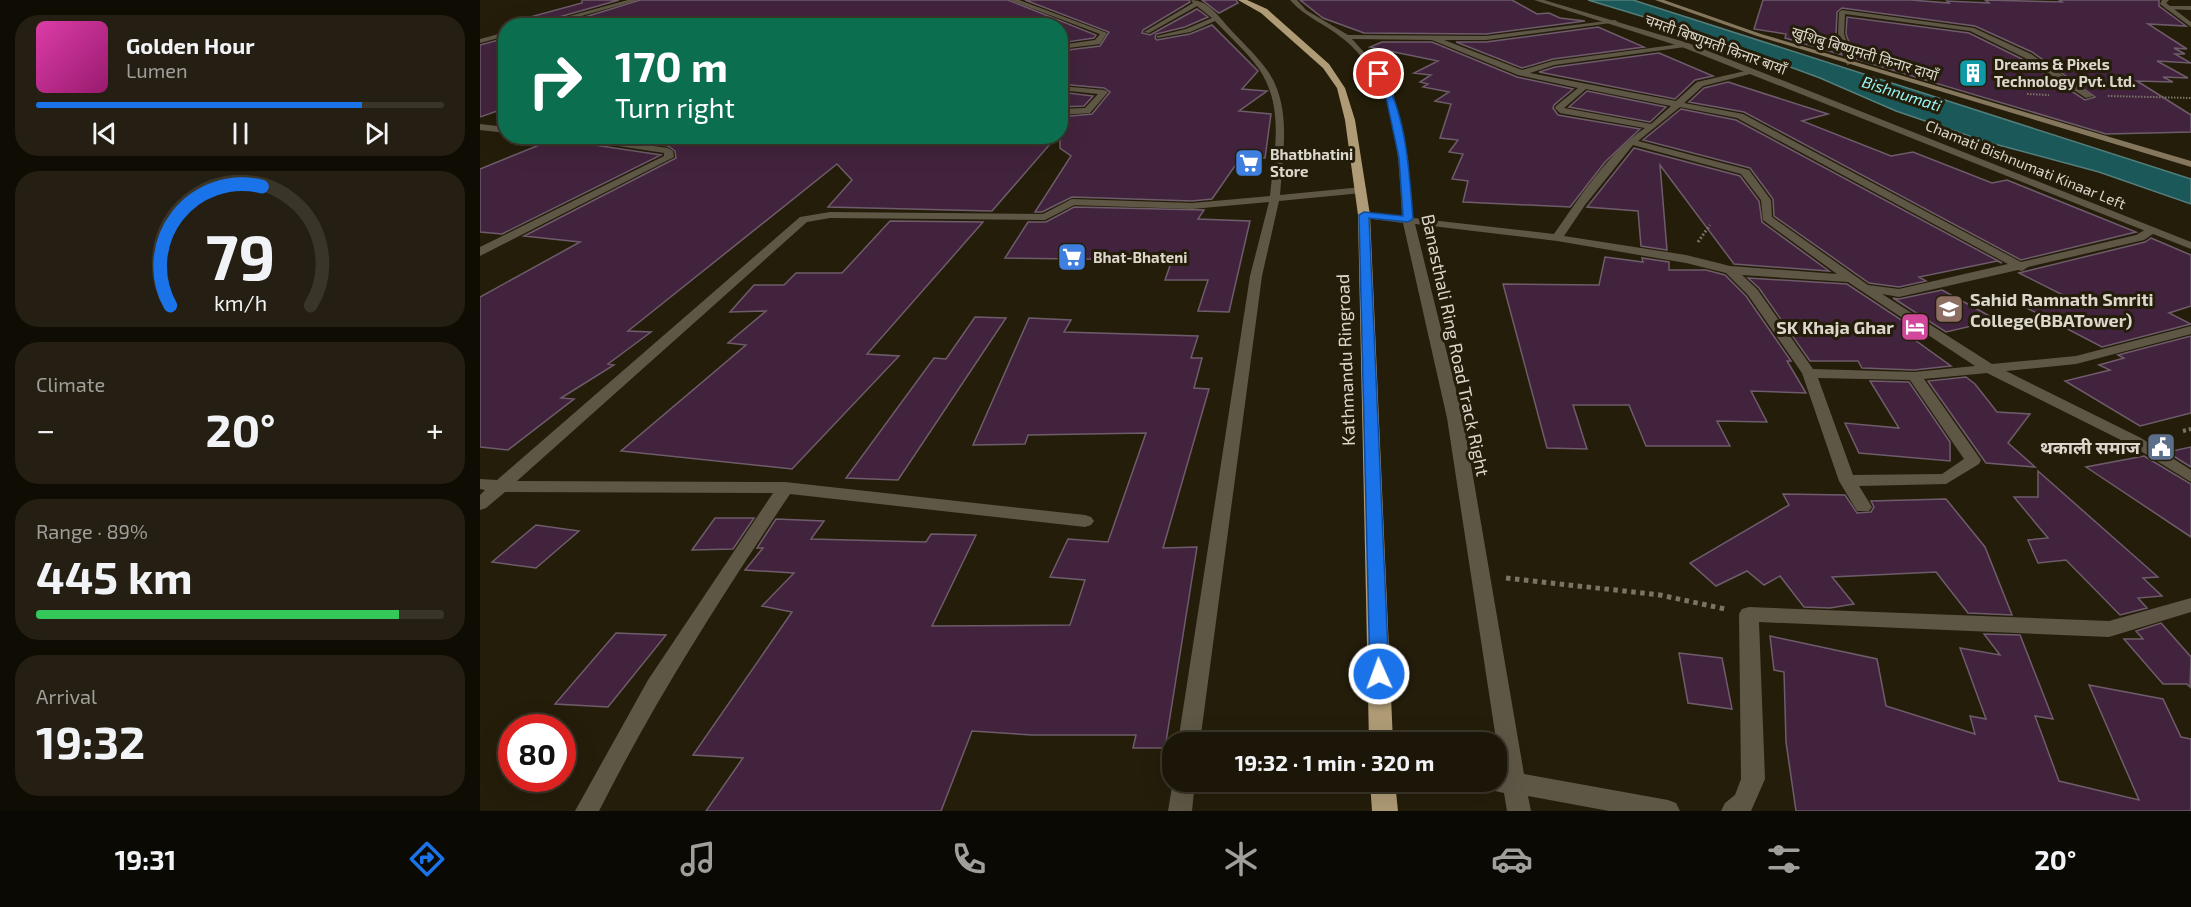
<!DOCTYPE html>
<meta charset="utf-8">
<style>
:root{--surface:#1b1608;--page:#241f12;--text:#f1f3f6;--muted:#a09f9c;--line:#393529;--accent:#1a73e8}
body{margin:0;font-family:"Exo 2","Noto Sans Devanagari",sans-serif;background:var(--page);color:var(--text);height:100vh;display:flex;flex-direction:column;font-size:22px;white-space:nowrap}
*{box-sizing:border-box;margin:0}
p{font-size:20px;color:var(--muted)}
.icon{flex:none;width:33px;height:33px;fill:none;stroke:currentColor;stroke-width:2;stroke-linecap:round;stroke-linejoin:round}
.map{position:relative;flex:1;overflow:hidden}
.side{display:flex;flex-direction:column;gap:15px;padding:15px;background:#0f0c04;width:480px}
.side>*{flex:none}
.guide{position:absolute;left:18px;top:18px;width:570px;height:126px;border-radius:24px;box-shadow:0 6px 24px #0002,0 0 0 2px var(--line);background:#0b6e4f;color:#fff;overflow:hidden}
.speed{position:absolute;left:18px;top:714px;display:flex;gap:12px;font-size:30px;font-weight:700;text-align:center}
.speed>*{display:grid;place-content:center;width:78px;height:78px;border-radius:50%;background:var(--surface);box-shadow:0 6px 24px #0002,0 0 0 2px var(--line);line-height:1}
.speed .limit{border:9px solid #d22;background:#fff;color:#111}
.pin{position:absolute;display:grid;place-items:center;width:51px;height:51px;color:#fff;margin:-26px;border:3px solid #fff;border-radius:50%;box-shadow:0 2px 6px #0007}
.me{position:absolute;width:66px;margin:-33px;rotate:358deg;stroke-linejoin:round;filter:drop-shadow(0 0 4px #0008)}
.turn{display:flex;align-items:center;gap:21px;height:126px;padding:0 18px;font-size:27px}
.turn .icon{width:78px;height:78px;stroke-width:2.5}
.turn b{display:block;font-size:42px;line-height:51px}
.big{font-size:45px;font-weight:700;line-height:1.1}
.side .widget{flex:1;display:flex;flex-direction:column;justify-content:center;gap:9px;min-width:0;padding:0 21px;border-radius:24px;background:var(--page)}
.side .dial{align-items:center;gap:0}
.dial svg{height:156px;overflow:visible;fill:none;stroke:var(--line);stroke-width:7;stroke-linecap:round;text-anchor:middle}
.dial text{fill:var(--text);stroke:none}
.song{display:flex;align-items:center;gap:18px}
.cover{width:72px;height:72px;border-radius:9px;background:linear-gradient(135deg,hsl(320 70% 55%),hsl(320 70% 35%))}
.played{height:6px;border-radius:3px;background:linear-gradient(90deg,var(--accent) 80%,var(--line) 80%)}
.keys{display:flex;justify-content:space-around;direction:ltr}
.heat{display:flex;justify-content:space-between;align-items:center;font-size:33px;direction:ltr}
.charge{height:9px;border-radius:4px;background:linear-gradient(90deg,#34c759 89%,var(--line) 0)}
.trip{position:absolute;left:682px;top:732px;width:345px;height:60px;border-radius:24px;background:var(--surface);box-shadow:0 6px 24px #0002,0 0 0 2px var(--line);font-weight:700;line-height:60px;text-align:center}
.dock{display:flex;height:96px;justify-content:space-around;align-items:center;background:#0b0903;color:var(--muted)}
.dock .icon{width:42px;height:42px}
.dock .selected{color:var(--accent)}
.dock b{font-size:27px;color:var(--text)}
main{display:flex;flex:1;min-height:0}
.map>svg:first-child{display:block}
.water{fill:#1a5859;stroke:#547e7c;stroke-width:1.5}
.building{fill:#42233d;stroke:#6e5c6b;stroke-width:1.5}
.lines{fill:none;stroke-linecap:round;stroke-linejoin:round}
.path-far3{stroke:#7a7465;stroke-width:2;stroke-dasharray:1.5 1.5;stroke-linecap:butt}
.path-far2{stroke:#7a7465;stroke-width:3;stroke-dasharray:2 2;stroke-linecap:butt}
.path-far1{stroke:#7a7465;stroke-width:4;stroke-dasharray:3 3;stroke-linecap:butt}
.path{stroke:#7a7465;stroke-width:5;stroke-dasharray:4.5 4.5;stroke-linecap:butt}
.service{fill:#5f5746;fill-rule:evenodd}
.minor{fill:#5f5746;fill-rule:evenodd}
.tertiary{fill:#5f5746;fill-rule:evenodd}
.secondary{fill:#85775d;fill-rule:evenodd}
.trunk{fill:#af9c76;fill-rule:evenodd}
.route{fill:#1a73e8;stroke:#114b97;stroke-width:1.5}
.labels{text-anchor:middle;dominant-baseline:central;stroke-width:6;stroke-linejoin:round;paint-order:stroke}
.far-street-label{font-size:15px;fill:#dcd7cc;stroke:#241d0a}
.far-poi-label{font-size:15px;font-weight:bold;fill:#dcd7cc;stroke:#241d0a;text-anchor:start}
.far-water-label{font-size:16px;font-style:italic;fill:#97f7f9;stroke:#241d0a}
.poi-label{font-size:18px;font-weight:bold;fill:#dcd7cc;stroke:#241d0a;text-anchor:end}
.street-label{font-size:18px;fill:#dcd7cc;stroke:#241d0a}
</style>
<main>
<section class="side">
<div class="widget">
<div class="song"><i class="cover"></i><div><b>Golden Hour</b><p>Lumen</p></div></div>
<div class="played"></div>
<div class="keys"><svg class="icon" aria-label="previous" viewBox="0 0 24 24"><path d="M18 5L8 12l10 7zM5 5v14"/></svg><svg class="icon" aria-label="pause" viewBox="0 0 24 24"><path d="M8 5v14M16 5v14"/></svg><svg class="icon" aria-label="next" viewBox="0 0 24 24"><path d="M6 5l10 7-10 7zM19 5v14"/></svg></div>
</div>
<div class="widget dial"><svg viewBox="0 0 100 80">
<path d="M14 69A42 42 0 1 1 86 69"/>
<path d="M14 69A42 42 0 0 1 61 8" stroke="#1a73e8"/>
<text x="50" y="56" font-size="32" font-weight="700">79</text>
<text x="50" y="72" font-size="11">km/h</text>
</svg></div>
<div class="widget"><p>Climate</p>
<div class="heat"><a>−</a><b class="big">20°</b><a>+</a></div>
</div>
<div class="widget"><p>Range · 89%</p><b class="big">445 km</b><div class="charge"></div></div>
<div class="widget"><p>Arrival</p><b class="big">19:32</b></div>
</section>
<div class="map">
<svg width="1711" height="811" viewBox="0 0 1711 811">
<rect width="100%" height="100%" fill="#241d0a"/>
<path class="water" d="M1108,0H1153L1711,179V204L1619,172L1507,142L1416,111L1340,78L1224,35Z"/>
<path class="building" d="M102,0H139L51,25L50,17L102,3Z
M160,0H528L616,35L614,38L580,43V26H76Z
M545,0H709L710,2L663,30L662,33L670,35L717,9L728,17L705,27L676,34L675,38L677,40L710,34L732,25L778,71L762,89L787,91L759,111L791,114L785,158L761,157L732,199L712,201L592,197L562,212H555L591,156L580,148V117L612,114L630,92L624,88L580,84V51L620,46L629,32Z
M722,0H756L758,3L739,13Z
M820,0H1032L1057,14L1069,13L1080,18L1105,21L1006,34L884,33L843,18Z
M1283,0H1431L1469,3L1467,1L1509,3L1505,0L1582,2L1579,0H1679V6L1706,26L1668,24L1707,49L1694,48L1705,54H1695L1711,63L1677,61L1708,78L1683,77L1693,82L1657,81L1711,115V132L1626,134L1375,59L1366,34L1367,17L1489,33L1544,60L1605,100L1615,97L1552,52L1495,26L1362,8L1357,12L1356,34L1362,55L1305,38L1306,34L1274,29Z
M1118,27L1164,47L1073,59L1042,68L976,42H1006Z
M26,38V108L0,117V45Z
M902,42H952L1037,77L1093,89L1074,105L1073,108L1078,115L1160,129L1125,162L1090,207L983,202L988,181L972,179L983,154L969,152L978,140L960,138L971,104L955,101L969,92L943,87L948,84L940,82L951,75L934,73L958,61L890,47Z
M1179,53L1233,76L1215,80L1195,99L1059,72L1075,67Z
M1248,82L1348,114L1322,121L1411,156L1433,152L1512,183L1527,180L1656,232L1541,260L1264,112L1209,102L1224,88Z
M1107,91L1186,107L1170,122L1089,107Z
M580,92L613,96L604,106L580,107Z
M1201,109L1256,120L1522,263L1517,261L1439,277L1446,281L1419,287L1389,283L1294,216L1293,199L1270,168L1163,140Z
M120,136H577L512,211L348,207L372,180L357,164L148,331L171,332L128,364L134,365L81,398L94,399L28,450L0,447V297L100,242L44,236L196,158L195,151L188,146Z
M74,139L181,155L22,234L0,232V169Z
M1154,148L1260,176L1279,201L1282,222L1349,271L1254,264L1180,165L1187,250L1161,246L1158,211L1107,207Z
M594,207L724,210L718,219L770,221L749,312L718,311L728,280H685L692,260L525,258L548,222H566Z
M410,221L503,222L387,354L419,356L312,469L141,451L266,345L248,343L286,311L250,312L274,285H304L316,273H362Z
M1671,238L1711,255V306L1689,313L1711,324L1622,347L1541,305L1583,295L1539,273L1665,242Z
M1125,257L1163,262L1162,258L1189,262V270H1226L1245,275L1266,296L1311,361H1307L1326,393L1271,391L1287,422L1237,421L1250,446H1166L1149,405H1093L1107,449L1067,448L1023,284L1119,285Z
M1268,278L1367,284L1447,337L1435,340L1471,366L1434,370L1382,368L1378,361H1330L1279,288Z
M1462,290L1517,320L1466,332L1413,298L1419,299Z
M495,317L526,318L418,480L366,478L454,358L466,359Z
M549,318L591,320L584,332L718,336L711,358H722L714,388L729,389L683,548L717,547L685,748H653L656,735H552L492,731L461,811H226L263,758L213,755L312,612L282,606L314,573L265,570L283,548H277L296,519L344,521L331,539L446,542L451,534L496,535L452,626L590,625L605,580L570,577L588,539L628,542L666,433L548,435L545,444L493,445Z
M1711,336V413L1660,426L1585,381L1630,370L1619,365L1644,358L1638,355Z
M1486,377L1495,384L1517,412L1550,414L1528,443L1555,467L1506,463L1448,381Z
M1390,381L1429,382L1470,442V461L1379,453L1365,423L1419,428Z
M1711,447V467L1687,452Z
M1664,456L1711,484V537L1606,467Z
M1558,471L1678,577L1663,578L1682,596L1658,598L1667,608L1640,615L1586,560L1558,563L1548,540L1568,538L1534,497H1558Z
M1303,494L1365,495L1377,513L1391,512L1394,507L1391,501L1466,499L1505,547L1532,615L1488,613L1456,572L1352,577L1374,604L1350,608L1324,607L1300,576L1284,585L1267,571L1236,586L1210,563L1309,505Z
M235,518H274L253,549L212,550Z
M56,525L99,531L56,568L12,562Z
M1681,623L1711,657L1710,687L1707,684H1683L1644,639H1663L1656,631Z
M136,633L186,635L128,707L75,704Z
M1504,634L1540,635L1573,719L1555,716L1579,781L1659,800L1609,685L1683,699L1701,737L1711,739V811H1316L1306,742L1304,672L1294,670L1290,636L1397,659L1406,706L1495,734L1490,716L1506,719L1480,648L1520,655Z
M1199,653L1242,658L1252,709L1208,703Z"/>
<g class="lines">
<path class="path-far3" d="M1547,94L1569,95
M1628,96L1711,98"/>
<path class="path-far2" d="M1218,242L1230,225"/>
<path class="path-far1" d="M1703,431L1711,429"/>
<path class="path" d="M1026,578L1180,595L1245,609"/>
<path class="service" d="M530,0H539L627,33L620,44L580,49V45L615,40L620,34Z
M711,0C728,0 739,17 750,29C761,41 774,53 784,66C813,102 803,151 800,195L882,187L887,190L882,193L799,201L782,276L720,742H698L770,276L789,202L712,209L592,205L587,202L592,199L712,203L790,196C794,153 805,107 779,69C767,52 750,37 735,21L710,32L677,38V36L706,29L732,18L717,6L669,33L664,32L713,3Z
M1684,6H1711V10L1686,9Z
M580,86L624,90L628,92L610,113L580,115V109L605,108L618,94L580,90Z
M693,781L715,782L712,811H688Z"/>
<path class="minor" d="M148,0H158L66,26H53Z
M810,0H817L826,10L868,35L1006,36L1135,20L1138,22L1006,40H964L1042,70L1073,61L1208,43L1205,47L1074,65L1050,73L1196,101L1217,82L1274,69V73L1223,86L1204,103L1263,114L1541,262L1656,235L1668,228H1676V232L1664,240L1548,267L1542,271L1538,270L1419,297L1402,294L1512,364L1596,356L1711,326V334L1596,364L1526,371L1661,438L1711,470V482L1649,444L1507,373L1444,379L1501,460L1499,464L1466,484L1379,486L1392,507L1389,511H1377L1359,481L1322,373L1268,295L1246,273L1206,263L1077,241L935,224L983,418L1044,774L1188,800L1196,803L1200,811H1129L1048,796L1051,811H1027L1024,793L1006,789L1002,782H1017V772H1021L967,418L923,223L884,218L879,215L884,212L922,216C920,178 918,129 905,92C899,76 876,48 862,38C845,24 825,17 810,0ZM872,39L952,40L1038,75L1098,88L1076,106L1075,108L1080,113L1165,128C1127,154 1100,197 1074,234L933,218L928,158L913,92L902,72ZM1106,89L1191,106L1171,124L1084,108ZM1200,107L1257,118L1528,264L1419,289L1388,285L1292,217L1291,200L1269,170L1158,141ZM1153,145L1261,174L1281,200L1283,220L1357,274L1250,266L1206,255L1084,236L1105,205ZM1262,275L1368,282L1495,366L1434,372L1333,369L1277,289ZM1338,378L1430,380L1484,459L1462,474L1373,475Z
M1682,0H1689L1686,3L1711,22V27L1680,4Z
M1362,10L1494,28L1551,54L1613,96L1606,98L1545,58L1490,31L1365,14L1364,34L1374,63L1367,65L1358,34L1359,12Z
M26,32V36L0,43V39Z
M0,124L26,127V133L0,130Z
M72,136H100L188,148L193,151L194,157L0,256V247L184,156V153Z
M592,199L597,202L596,204L565,220L350,218L327,222L37,481L305,482L605,515L611,517L614,521L611,525L605,527L310,494C241,597 175,700 119,811H95L168,680L293,493L25,492L6,508L0,510V495L5,490L0,489V479L17,480L320,217L350,212L563,214Z
M1711,598V612L1629,637L1279,622L1285,779L1271,811H1241L1245,803L1255,795L1261,779L1259,614L1262,609L1269,607L1629,621Z"/>
<path class="tertiary" d="M1054,0H1064L1208,43L1711,242V249L1202,47Z"/>
<path class="secondary" d="M1175,0H1184L1281,34L1711,161V167L1277,36Z"/>
<path class="trunk" d="M758,0H767L787,9L849,64L865,88L875,120L890,215L913,742H889L878,215L865,120L857,88L843,68L781,13Z
M890,782H915L918,811H892Z"/>
</g>
<path class="route" d="M896,72H901C927,115 929,171 933,219L928,222L889,218L909,674L906,679L899,681L892,679L890,674L879,215L884,212L923,216L919,158L905,92Z"/>
<defs>
<g id="building-square" transform="scale(1.5)"><rect x="-9" y="-9" width="18" height="18" rx="4" fill="#0f9aa8" stroke="#241d0a"/><path d="M-4-6H4V6H1V3H-1V6H-4ZM-2.5-4.3h1.7v1.8h-1.7ZM.8-4.3h1.7v1.8H.8ZM-2.5-1h1.7V.8h-1.7ZM.8-1h1.7V.8H.8Z" fill="#fff"/></g>
<g id="supermarket-square" transform="scale(1.5)"><rect x="-9" y="-9" width="18" height="18" rx="4" fill="#3f7fe0" stroke="#241d0a"/><path d="M-6-5.5h2.5l.6 2H6L4.5 2H-2.5L-4.4-4H-6ZM-1.5 3.2a1.3 1.3 0 1 0 .1 0ZM3 3.2a1.3 1.3 0 1 0 .1 0Z" fill="#fff"/></g>
<g id="university-square" transform="scale(1.5)"><rect x="-9" y="-9" width="18" height="18" rx="4" fill="#8d6e63" stroke="#241d0a"/><path d="M0-5L7-2L0 1L-7-2ZM-4 1L0 2.5L4 1V4Q0 6-4 4Z" fill="#fff"/></g>
<g id="hotel-square" transform="scale(1.5)"><rect x="-9" y="-9" width="18" height="18" rx="4" fill="#d1479c" stroke="#241d0a"/><path d="M-6-4.5h1.5V1H6V5H4.5V3h-9V5H-6ZM-4 0a1.8 1.8 0 1 1 3.6 0ZM.5 0V-2.5h3Q6-2.5 6 0Z" fill="#fff"/></g>
<g id="civic-square" transform="scale(1.5)"><rect x="-9" y="-9" width="18" height="18" rx="4" fill="#5c6f8a" stroke="#241d0a"/><path d="M-.6-6.5H3V-4.5H.6V-3L4-1V1h2V6H-6V1h2V-1L-.6-3ZM-1.2 2.5V6h2.4V2.5Z" fill="#fff"/></g>
</defs>
<g fill-rule="evenodd">
<use href="#building-square" x="1493" y="73"/>
<use href="#supermarket-square" x="769" y="163"/>
<use href="#supermarket-square" x="592" y="257"/>
<use href="#university-square" x="1469" y="309"/>
<use href="#hotel-square" x="1435" y="327"/>
<use href="#civic-square" x="1681" y="447"/>
</g>
<g class="labels">
<g class="far-street-label">
<text transform="translate(1236 44) rotate(20)">चमती बिष्णुमती किनार बायाँ</text>
<text transform="translate(1385 53) rotate(17)">खुशिबु बिष्णुमती किनार दायाँ</text>
<text transform="translate(1546 164) rotate(22)">Chamati Bishnumati Kinaar Left</text>
</g>
<g class="far-poi-label">
<text x="1514" y="64">Dreams &amp; Pixels<tspan x="1514" dy="17">Technology Pvt. Ltd.</tspan></text>
<text x="790" y="154">Bhatbhatini<tspan x="790" dy="17">Store</tspan></text>
<text x="613" y="257">Bhat-Bhateni</text>
</g>
<g class="far-water-label">
<text transform="translate(1422 93) rotate(18)">Bishnumati</text>
</g>
<g class="poi-label">
<text x="1490" y="299" text-anchor="start">Sahid Ramnath Smriti<tspan x="1490" dy="21">College(BBATower)</tspan></text>
<text x="1414" y="327">SK Khaja Ghar</text>
<text x="1660" y="447">थकाली समाज</text>
</g>
<g class="street-label">
<text transform="translate(976 345) rotate(78)">Banasthali Ring Road Track Right</text>
<text transform="translate(865 360) rotate(-92)">Kathmandu Ringroad</text>
</g>
</g>
</svg>
<div class="speed"><div class="limit">80</div></div>
<div class="pin" style="left:899px;top:74px;background:#d93025"><svg class="icon" aria-label="arrive" viewBox="0 0 24 24"><path d="M6 21V4h12l-3 4 3 4H6"/></svg></div>
<svg class="me" style="left:899px;top:674px" viewBox="-20 -20 40 40"><circle r="17" fill="#1a73e8" stroke="#fff" stroke-width="3"/><path d="M0-11L8 9 0 5-8 9z" fill="#fff"/></svg>
<div class="trip">19:32 · 1 min · 320 m</div>
<div class="guide">
<div class="turn"><svg class="icon" aria-label="right" viewBox="0 0 24 24"><path d="M7 20v-9h11M14 6l5 5-5 5"/></svg><div><b>170 m</b>Turn right</div></div>
</div>
</div>
</main>
<nav class="dock">
<b>19:31</b>
<svg class="icon selected" aria-label="directions" viewBox="0 0 24 24"><path d="M12 3l9 9-9 9-9-9zM9 14v-3h6M13 9l2 2-2 2"/></svg>
<svg class="icon" aria-label="music" viewBox="0 0 24 24"><path d="M9 18V5l10-2v13"/><circle cx="6" cy="18" r="3"/><circle cx="16" cy="16" r="3"/></svg>
<svg class="icon" aria-label="phone" viewBox="0 0 24 24"><path d="M5 4h4l2 5-3 2q2 4 5 5l2-3 5 2v4C11 20 4 13 5 4z"/></svg>
<svg class="icon" aria-label="climate" viewBox="0 0 24 24"><path d="M12 3v18M4 7l16 10M4 17L20 7"/></svg>
<svg class="icon" aria-label="car" viewBox="0 0 24 24"><path d="M5 17H2v-5l4-1 3-4h7l3 4 3 1v5h-3M9 17h6M6 11h13"/><circle cx="7" cy="17" r="2"/><circle cx="17" cy="17" r="2"/></svg>
<svg class="icon" aria-label="filters" viewBox="0 0 24 24"><path d="M4 7h16M4 17h16"/><circle cx="9" cy="7" r="2"/><circle cx="15" cy="17" r="2"/></svg>
<b>20°</b>
</nav>
